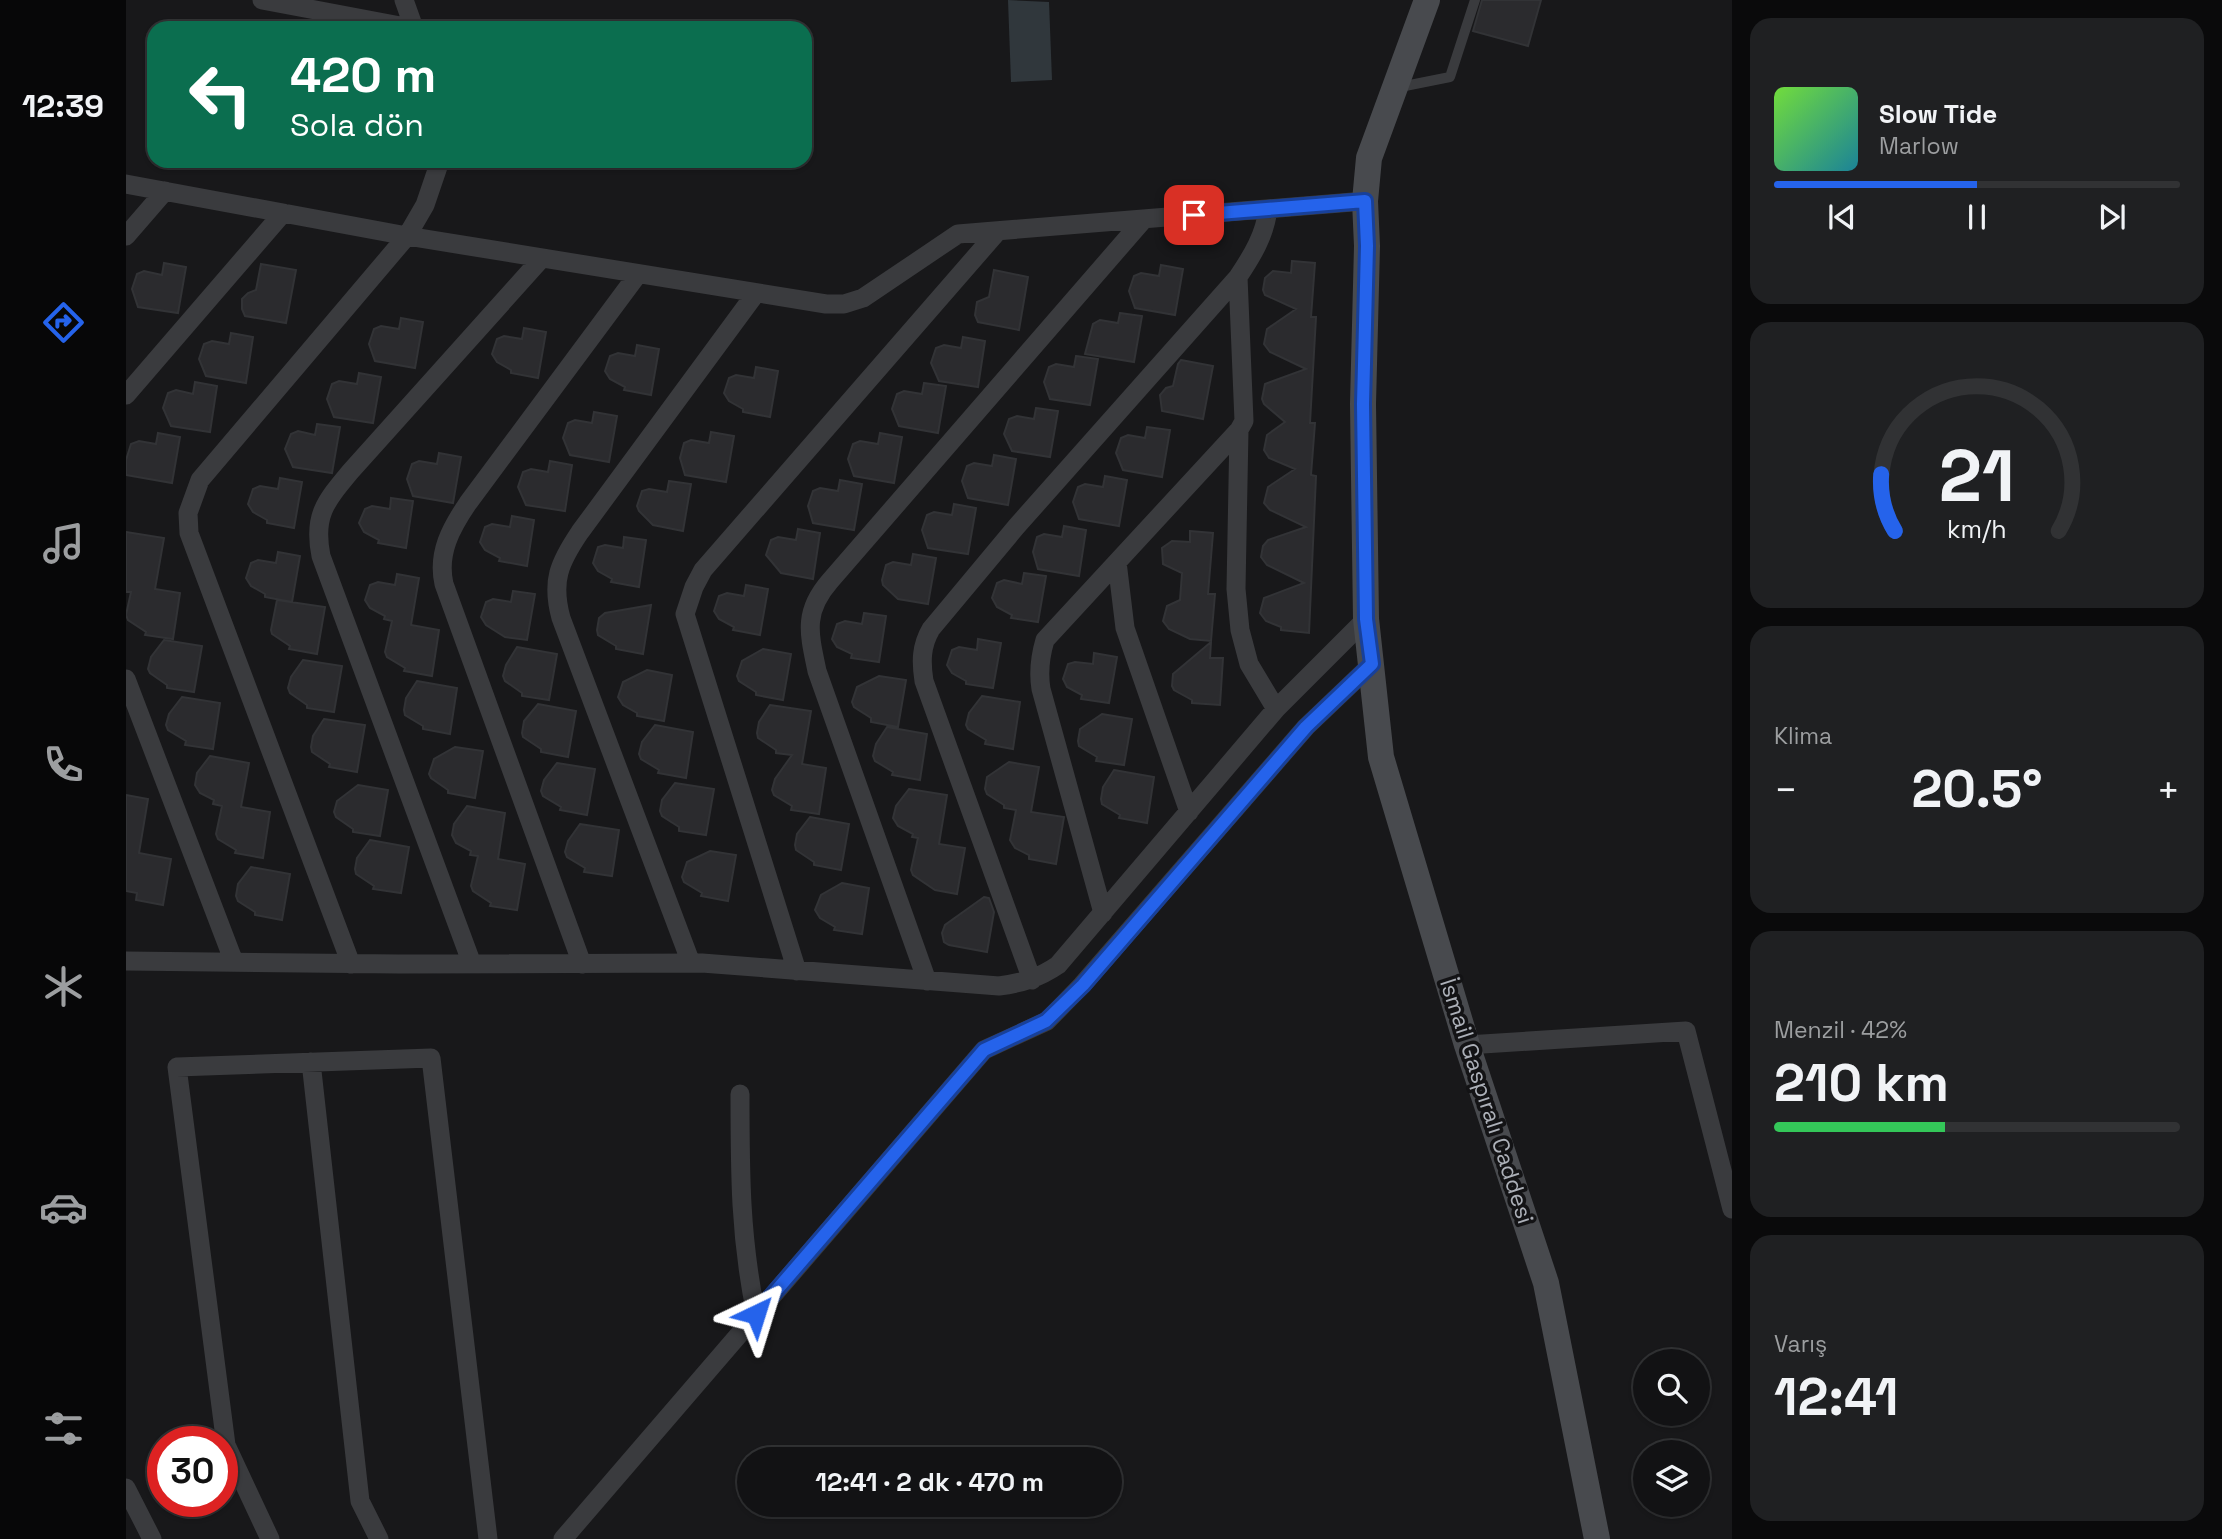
<!DOCTYPE html>
<html lang="tr">
<meta charset="utf-8">
<style>
:root{--surface:#121214;--page:#1f2022;--text:#f1f3f6;--muted:#9c9ea0;--line:#313234;--accent:#2563eb}
body{margin:0;font-family:"Space Grotesk",sans-serif;background:var(--page);color:var(--text);height:100vh;display:flex;flex-direction:column;font-size:26px;white-space:nowrap}
*{box-sizing:border-box;margin:0}
p{font-size:23px;color:var(--muted)}
.icon{flex:none;width:38px;height:38px;fill:none;stroke:currentColor;stroke-width:2;stroke-linecap:round;stroke-linejoin:round}
.map{position:relative;flex:1;overflow:hidden}
.drawer{display:flex;flex-direction:column;gap:18px;padding:18px;background:#0a0a0b;width:490px}
.drawer>*{flex:none}
.guide{position:absolute;left:21px;top:21px;width:665px;height:147px;border-radius:21px;box-shadow:0 2px 5px #0004,0 0 0 2px var(--line);background:#0b6e4f;color:#fff;overflow:hidden}
.buttons{position:absolute;left:1507px;top:1349px;display:grid;gap:14px}
.buttons a{display:grid;place-items:center;width:77px;height:77px;border-radius:50%;background:var(--surface);box-shadow:0 2px 5px #0004,0 0 0 2px var(--line);font-size:35px}
.speed{position:absolute;left:21px;top:1426px;display:flex;gap:14px;font-size:35px;font-weight:700;text-align:center}
.speed>*{display:grid;place-content:center;width:91px;height:91px;border-radius:50%;background:var(--surface);box-shadow:0 2px 5px #0004,0 0 0 2px var(--line);line-height:1}
.speed .limit{border:10px solid #d22;background:#fff;color:#111}
.pin{position:absolute;display:grid;place-items:center;width:60px;height:60px;color:#fff;margin:-30px;border-radius:14px;box-shadow:0 4px 10px #0006}
.me{position:absolute;width:77px;margin:-38px;rotate:41deg;stroke-linejoin:round;filter:drop-shadow(0 0 5px #0008)}
.turn{display:flex;align-items:center;gap:24px;height:147px;padding:0 28px;font-size:32px}
.turn .icon{width:91px;height:91px;stroke-width:2.5}
.turn b{display:block;font-size:49px;line-height:60px}
.big{font-size:52px;font-weight:700;line-height:1.1}
.drawer .card{flex:1;display:flex;flex-direction:column;justify-content:center;gap:10px;min-width:0;padding:0 24px;border-radius:21px;background:var(--page)}
.drawer .dial{align-items:center;gap:0}
.dial svg{height:182px;overflow:visible;fill:none;stroke:var(--line);stroke-width:7;stroke-linecap:round;text-anchor:middle}
.dial text{fill:var(--text);stroke:none}
.song{display:flex;align-items:center;gap:21px}
.cover{width:84px;height:84px;border-radius:10px;background:linear-gradient(135deg,hsl(100 70% 55%),hsl(190 70% 35%))}
.played{height:7px;border-radius:4px;background:linear-gradient(90deg,var(--accent) 50%,var(--line) 50%)}
.keys{display:flex;justify-content:space-around;direction:ltr}
.heat{display:flex;justify-content:space-between;align-items:center;font-size:38px;direction:ltr}
.charge{height:10px;border-radius:5px;background:linear-gradient(90deg,#34c759 42%,var(--line) 0)}
.trip{position:absolute;left:611px;top:1447px;width:385px;height:70px;border-radius:35px;background:var(--surface);box-shadow:0 2px 5px #0004,0 0 0 2px var(--line);font-weight:700;line-height:70px;text-align:center}
main{display:flex;flex:1;min-height:0}
.dock{display:flex;flex-direction:column;width:126px;justify-content:space-around;align-items:center;background:#070708;color:var(--muted)}
.dock .icon{width:49px;height:49px}
.dock .active{color:var(--accent)}
.dock b{font-size:32px;color:var(--text)}
.map>svg:first-child{display:block}
.water{fill:#30373c}
.building{fill:#2b2b2e;stroke:#323336;stroke-width:2}
.lines{fill:none;stroke-linecap:round;stroke-linejoin:round}
.service{stroke:#3a3b3e;stroke-width:10}
.minor{stroke:#3a3b3e;stroke-width:19}
.secondary{stroke:#484a4e;stroke-width:26}
.route-casing{stroke:#184099;stroke-width:18}
.route{stroke:#2563eb;stroke-width:12}
.labels{text-anchor:middle;dominant-baseline:central;stroke-width:7;stroke-linejoin:round;paint-order:stroke}
.street-label{font-size:23px;fill:#acb0b8;stroke:#131315}
</style>
<main>
<nav class="dock">
<b>12:39</b>
<svg class="icon active" aria-label="directions" viewBox="0 0 24 24"><path d="M12 3l9 9-9 9-9-9zM9 14v-3h6M13 9l2 2-2 2"/></svg>
<svg class="icon" aria-label="music" viewBox="0 0 24 24"><path d="M9 18V5l10-2v13"/><circle cx="6" cy="18" r="3"/><circle cx="16" cy="16" r="3"/></svg>
<svg class="icon" aria-label="phone" viewBox="0 0 24 24"><path d="M5 4h4l2 5-3 2q2 4 5 5l2-3 5 2v4C11 20 4 13 5 4z"/></svg>
<svg class="icon" aria-label="climate" viewBox="0 0 24 24"><path d="M12 3v18M4 7l16 10M4 17L20 7"/></svg>
<svg class="icon" aria-label="car" viewBox="0 0 24 24"><path d="M5 17H2v-5l4-1 3-4h7l3 4 3 1v5h-3M9 17h6M6 11h13"/><circle cx="7" cy="17" r="2"/><circle cx="17" cy="17" r="2"/></svg>
<svg class="icon" aria-label="filters" viewBox="0 0 24 24"><path d="M4 7h16M4 17h16"/><circle cx="9" cy="7" r="2"/><circle cx="15" cy="17" r="2"/></svg>
</nav>
<div class="map">
<svg width="1606" height="1539" viewBox="0 0 1606 1539">
<rect width="100%" height="100%" fill="#18181a"/>
<path class="water" d="M882,0L923,2L926,80L885,82Z"/>
<path class="building" d="M1356,0H1415L1402,46L1347,31Z
M1166,261L1189,263L1185,317H1190L1184,423H1189L1185,475L1190,476L1183,633L1155,630V627L1140,621L1134,613L1138,598L1178,583L1141,565L1135,557L1137,546L1142,540L1180,527L1144,510L1138,503L1142,487L1169,469L1143,458L1138,450L1141,435L1159,422L1138,404L1136,399L1139,384L1180,369L1144,352L1138,344L1141,329L1170,309L1139,295L1137,290L1139,278L1147,271L1165,273Z
M38,263L60,267L52,313L12,307L6,289L11,274L18,271L36,275Z
M135,264L170,270L160,323L119,316L116,309V299L122,293L130,290Z
M1035,265L1057,269L1049,315L1009,308L1003,291L1008,276L1015,273L1033,276Z
M868,270L902,277L893,330L852,322L849,315L851,302L863,297Z
M994,313L1016,316L1008,362L959,354L967,324L974,320L992,323Z
M275,318L297,322L289,368L249,361L243,344L248,329L255,326L273,329Z
M398,328L420,332L412,378L385,373V370L371,362L366,354L371,339L378,336L396,339Z
M105,333L127,337L120,383L80,376L73,359L78,344L86,341L103,344Z
M837,337L859,341L852,387L813,381L805,363L810,348L818,345L835,348Z
M511,345L533,349L525,395L498,390L499,387L484,379L479,371L484,356L492,353L509,356Z
M950,356L972,359L964,405L924,399L918,382L923,367L930,364L948,367Z
M1055,360L1087,366L1077,419L1036,411L1034,395L1040,388L1047,386L1052,364Z
M630,367L652,371L644,417L617,412V409L603,401L598,393L603,378L610,375L628,378Z
M233,373L255,377L247,423L208,417L201,399L206,384L213,381L231,384Z
M69,382L91,386L84,432L45,426L37,408L42,393L50,390L67,394Z
M798,383L820,386L812,433L773,426L766,409L771,394L778,391L796,394Z
M910,408L932,411L924,457L886,451L878,434L883,419L891,416L908,419Z
M468,412L491,416L483,462L444,455L437,438L442,423L449,420L466,423Z
M191,424L214,427L206,473L167,467L159,449L165,434L172,431L189,435Z
M1021,427L1044,430L1036,477L997,470L990,453L995,438L1002,435L1019,438Z
M585,432L608,436L600,482L559,475L554,458L558,443L565,440L583,443Z
M32,433L54,437L46,483L0,475V460L5,444L13,441L30,444Z
M754,433L776,437L768,483L728,476L722,459L727,444L734,441L752,444Z
M313,453L335,457L327,503L287,496L281,479L286,464L293,461L311,464Z
M868,455L890,459L882,505L842,498L836,481L841,466L848,463L866,466Z
M424,461L446,465L439,511L400,505L392,487L397,472L405,469L422,472Z
M979,476L1001,480L993,526L953,519L947,502L952,487L959,484L977,487Z
M154,478L176,482L168,528L141,523V520L127,512L122,504L127,489L134,486L152,489Z
M714,480L736,484L728,530L687,523L682,506L687,491L694,488L712,491Z
M543,481L565,484L557,531L527,525L513,511L511,506L516,491L523,489L541,492Z
M265,498L287,501L280,548L252,543L253,540L238,532L233,523L239,509L246,506L264,509Z
M828,504L850,508L842,554L802,548L796,530L801,515L808,512L826,515Z
M386,516L408,520L401,566L373,561L374,558L359,550L354,542L359,527L366,524L384,527Z
M938,526L960,530L953,576L912,569L907,552L911,537L918,534L936,537Z
M672,529L694,533L687,579L655,573L640,555L645,540L652,537L670,540Z
M1064,531L1087,533L1082,594H1089L1085,641L1064,639L1043,629L1037,621L1041,606L1054,600L1056,573L1037,564L1036,548L1046,541L1064,542Z
M0,532L38,538L29,589L54,593L47,639L19,635L20,632L2,620L0,615L5,592H0Z
M498,537L520,540L513,587L485,582L486,579L472,571L467,563L472,547L479,545L497,548Z
M152,552L174,556L166,602L139,597V594L125,586L120,578L125,563L132,560L150,563Z
M787,554L810,558L802,604L772,599L757,585L756,580L760,565L767,562L785,565Z
M898,573L920,576L912,622L885,618L886,615L871,607L866,598L871,583L878,580L896,584Z
M271,574L293,578L285,625L313,630L306,676L278,671L279,668L261,657L259,652L266,621L258,619L259,616L244,608L239,600L244,585L252,582L269,585Z
M620,585L642,589L634,635L607,630L608,627L593,619L588,611L593,596L601,593L618,596Z
M387,591L409,594L401,640L379,637L360,625L355,617L360,602L367,599L385,602Z
M151,600L199,607L191,654L163,649L164,646L146,634L145,630Z
M525,605L517,654L490,649V646L472,635L471,630L473,618L479,613Z
M738,613L760,616L753,662L725,658L726,654L711,647L706,639L711,624L719,621L736,624Z
M852,639L875,643L867,688L840,684V681L826,673L821,665L826,650L833,647L851,650Z
M38,640L76,646L68,692L41,688V685L24,673L22,669L25,657Z
M1085,642L1084,658H1097L1094,705L1066,703V700L1048,690L1046,686L1047,674Z
M391,647L431,654L423,700L396,696V693L379,681L377,676L380,665Z
M637,649L665,654L657,700L630,695V692L613,681L611,676L616,661Z
M968,653L991,657L983,703L955,699L956,695L941,687L937,679L942,664L949,662L967,664Z
M177,660L216,666L208,712L181,708V705L164,693L162,688L165,677Z
M521,670L546,675L538,721L511,716V713L497,705L492,697L497,682Z
M753,676L780,680L772,727L745,722V718L728,707L726,702L731,687Z
M291,681L331,688L324,734L297,729V726L279,715L278,710L280,698Z
M856,696L894,702L887,749L859,744L860,740L842,729L840,725L843,713Z
M56,697L94,703L87,749L59,745L60,741L42,730L40,725L43,714Z
M412,704L450,711L442,757L415,752V749L397,737L396,733L398,721Z
M644,705L685,711L676,764L700,768L693,814L665,810L666,806L648,795L646,790L649,779L666,755L650,753V750L632,738L631,733L633,722Z
M976,714L1006,719L998,765L970,761L971,757L953,746L952,741L954,729Z
M198,719L239,725L231,772L203,767L204,764L186,752L185,747L187,736Z
M529,725L567,732L560,778L532,773L533,770L515,759L513,754L516,742Z
M761,727L801,734L794,780L766,775L767,772L749,761L747,756L750,744Z
M329,747L357,751L349,798L322,793V790L305,778L303,774L308,759Z
M84,756L123,763L115,807L144,812L137,858L109,853L110,850L92,839L90,834L96,806L87,804L88,800L74,793L69,785L71,773Z
M883,762L913,767L905,812L938,817L930,864L903,859V855L889,848L884,840L890,810L878,808V805L861,794L859,789L861,777Z
M431,763L469,769L461,815L434,810L435,807L417,796L415,791L418,780Z
M988,770L1028,777L1021,823L993,818L994,815L976,804L975,799L977,787Z
M549,783L588,789L580,835L553,831V827L536,816L534,811L536,800Z
M232,785L262,790L254,836L227,832V829L210,817L208,812L211,801Z
M783,789L821,795L813,844L839,848L831,894L809,890L787,875L785,870L792,838L786,837L787,834L772,826L767,818L770,806Z
M0,795L22,799L13,853L45,859L37,905L10,900L11,893L0,891Z
M341,806L379,813L372,859L399,864L391,910L364,906L365,903L347,891L345,886L352,856L344,855L345,851L330,843L326,835L328,824Z
M684,817L723,824L715,870L688,865V862L670,850L669,845L671,834Z
M454,824L493,830L486,876L458,872L459,868L441,857L439,852L442,841Z
M244,840L283,847L275,893L247,889L248,886L230,874L229,869L231,858Z
M584,851L610,855L602,901L575,896L576,893L558,882L556,877L561,862Z
M125,867L164,874L156,920L129,915V912L112,901L110,896L112,884Z
M716,883L743,888L736,934L708,930L709,927L694,918L689,910L695,895Z
M858,897L863,898L868,912L861,952L823,945L818,942L816,933L819,925Z"/>
<g class="lines">
<path class="service" d="M1274,87L1324,77L1349,0"/>
<path class="minor" d="M136,0L285,28
M278,0L288,28
M0,184L281,236L700,304H718L737,298L832,234L1239,201
M0,236L39,191
M0,395L157,213
M1113,430L1110,589L1114,630L1123,664L1150,709
M991,562L999,628L1063,812
M0,679L108,962
M977,913L915,689C912,671 914,657 919,640L1113,430L1118,421L1112,277
M0,961L273,964L576,963L873,986C896,983 913,978 932,965L1150,709L1240,619
M565,963L435,618C425,581 433,563 454,532L630,293
M225,964L63,533L62,513L74,480L281,236L299,205L314,161
M346,964L195,556C187,516 199,502 224,472L416,258
M456,964L318,584C311,553 325,528 342,503L512,274
M671,971L559,614L568,587L577,570L872,231
M906,980L798,681C795,662 795,646 805,629L890,527L1112,277C1126,256 1139,235 1142,209
M801,981L691,671C683,633 677,612 704,581L1018,219
M1341,1045L1560,1031L1606,1209
M185,1062L234,1501L253,1539
M614,1094C614,1172 614,1237 630,1314
M0,1488L26,1539
M144,1539L100,1445L51,1067L305,1058L362,1539
M437,1539L858,1050L921,1021L956,985L1180,727L1246,664"/>
<path class="secondary" d="M1301,0L1243,158L1239,201L1241,246L1237,404L1240,619L1255,757L1341,1045L1420,1283L1471,1539"/>
</g>
<g class="lines">
<g class="route-casing">
<path id="route" d="M630,1314L858,1050L920,1021L957,985L1180,727L1246,664L1240,619L1237,404L1241,246L1239,201L1068,215"/>
</g>
<use href="#route" class="route"/>
</g>
<g class="labels">
<g class="street-label">
<text transform="translate(1361 1101) rotate(72)">İsmail Gaspıralı Caddesi</text>
</g>
</g>
</svg>
<div class="buttons">
<a><svg class="icon" aria-label="search" viewBox="0 0 24 24"><circle cx="10" cy="10" r="6"/><path d="M15 15l6 6"/></svg></a>
<a><svg class="icon" aria-label="layers" viewBox="0 0 24 24"><path d="M12 4l9 5-9 5-9-5zM3 14l9 5 9-5"/></svg></a>
</div>
<div class="speed"><div class="limit">30</div></div>
<div class="pin" style="left:1068px;top:215px;background:#d93025"><svg class="icon" aria-label="arrive" viewBox="0 0 24 24"><path d="M6 21V4h12l-3 4 3 4H6"/></svg></div>
<svg class="me" style="left:630px;top:1314px" viewBox="-20 -20 40 40"><path d="M0-17L14 15 0 8-14 15z" fill="#2563eb" stroke="#fff" stroke-width="4"/></svg>
<div class="trip">12:41 · 2 dk · 470 m</div>
<div class="guide">
<div class="turn"><svg class="icon" aria-label="left" viewBox="0 0 24 24"><path d="M17 20v-9H6M10 6l-5 5 5 5"/></svg><div><b>420 m</b>Sola dön</div></div>
</div>
</div>
<section class="drawer">
<div class="card">
<div class="song"><i class="cover"></i><div><b>Slow Tide</b><p>Marlow</p></div></div>
<div class="played"></div>
<div class="keys"><svg class="icon" aria-label="previous" viewBox="0 0 24 24"><path d="M18 5L8 12l10 7zM5 5v14"/></svg><svg class="icon" aria-label="pause" viewBox="0 0 24 24"><path d="M8 5v14M16 5v14"/></svg><svg class="icon" aria-label="next" viewBox="0 0 24 24"><path d="M6 5l10 7-10 7zM19 5v14"/></svg></div>
</div>
<div class="card dial"><svg viewBox="0 0 100 80">
<path d="M14 69A42 42 0 1 1 86 69"/>
<path d="M14 69A42 42 0 0 1 8 44" stroke="#2563eb"/>
<text x="50" y="56" font-size="32" font-weight="700">21</text>
<text x="50" y="72" font-size="11">km/h</text>
</svg></div>
<div class="card"><p>Klima</p>
<div class="heat"><a>−</a><b class="big">20.5°</b><a>+</a></div>
</div>
<div class="card"><p>Menzil · 42%</p><b class="big">210 km</b><div class="charge"></div></div>
<div class="card"><p>Varış</p><b class="big">12:41</b></div>
</section>
</main>
